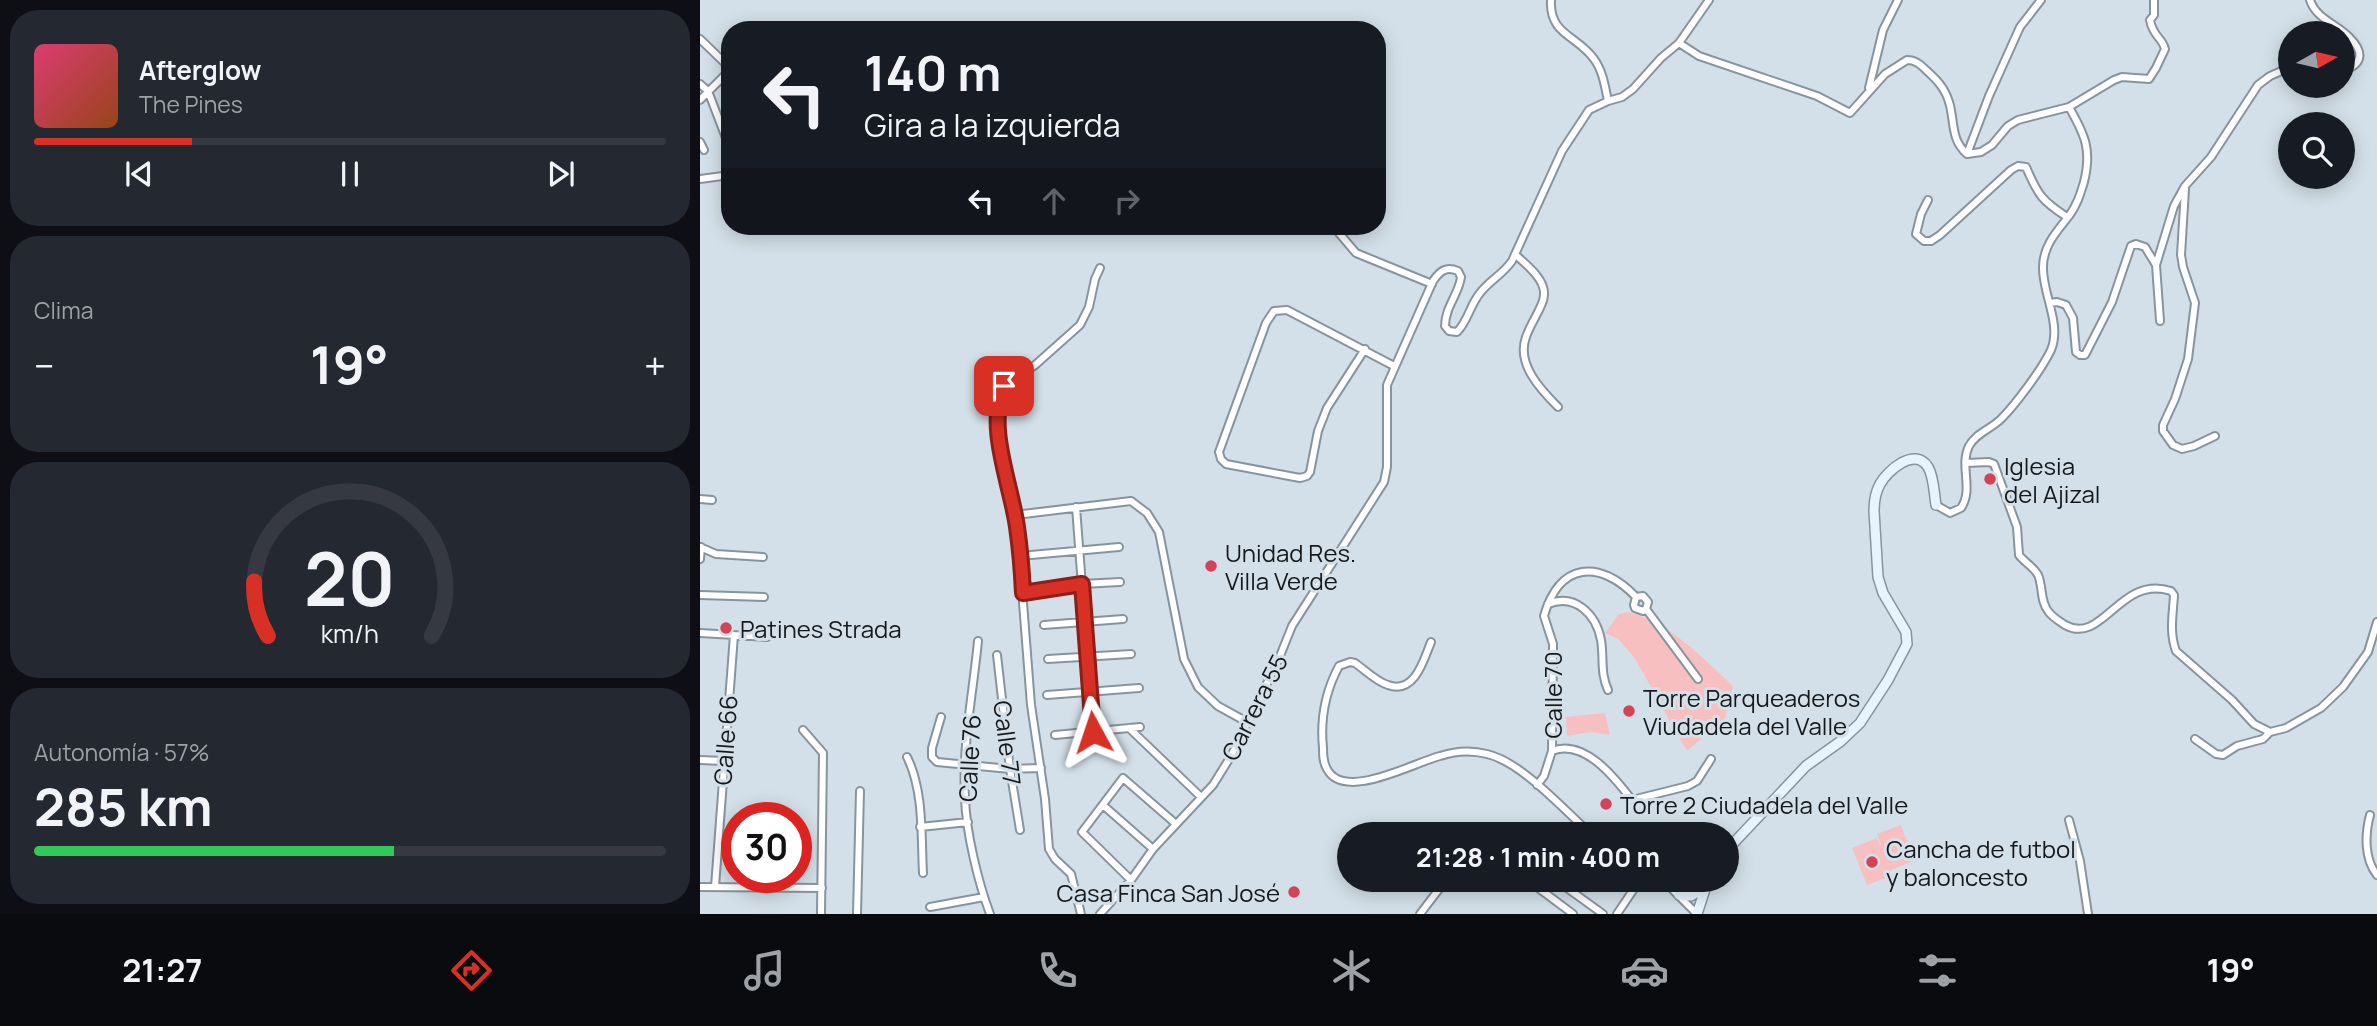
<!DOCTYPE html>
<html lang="es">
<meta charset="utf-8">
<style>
:root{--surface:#171b24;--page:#242831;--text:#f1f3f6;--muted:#9ea1a6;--line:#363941;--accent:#d93025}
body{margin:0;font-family:Manrope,sans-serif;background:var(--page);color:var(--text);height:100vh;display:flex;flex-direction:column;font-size:26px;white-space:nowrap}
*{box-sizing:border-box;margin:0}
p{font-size:23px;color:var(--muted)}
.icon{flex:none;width:38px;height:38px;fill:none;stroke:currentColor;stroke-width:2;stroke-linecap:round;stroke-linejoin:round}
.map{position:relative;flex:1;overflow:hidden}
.side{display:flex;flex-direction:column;gap:10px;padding:10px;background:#0d0f14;width:700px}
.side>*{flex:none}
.hud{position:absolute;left:21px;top:21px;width:665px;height:214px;border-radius:28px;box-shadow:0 4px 18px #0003;background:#171b24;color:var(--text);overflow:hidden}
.needle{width:46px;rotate:82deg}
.buttons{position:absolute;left:1578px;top:21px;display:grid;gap:14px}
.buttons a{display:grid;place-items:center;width:77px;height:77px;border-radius:50%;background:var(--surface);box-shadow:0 4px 18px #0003;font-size:35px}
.speed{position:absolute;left:21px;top:802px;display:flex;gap:14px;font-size:35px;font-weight:700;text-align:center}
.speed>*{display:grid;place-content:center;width:91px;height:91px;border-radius:50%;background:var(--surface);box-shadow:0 4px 18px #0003;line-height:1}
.speed .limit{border:10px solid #d22;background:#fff;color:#111}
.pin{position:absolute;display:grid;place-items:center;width:60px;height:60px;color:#fff;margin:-30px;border-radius:14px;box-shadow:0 4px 10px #0006}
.me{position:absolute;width:77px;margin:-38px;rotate:355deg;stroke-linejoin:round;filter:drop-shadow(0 0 5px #0008)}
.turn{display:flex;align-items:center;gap:24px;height:147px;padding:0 28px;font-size:32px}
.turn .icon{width:91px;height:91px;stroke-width:2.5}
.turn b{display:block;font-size:49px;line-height:60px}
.lanes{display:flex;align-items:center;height:66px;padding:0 28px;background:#0003;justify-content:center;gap:35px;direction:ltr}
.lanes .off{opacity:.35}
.big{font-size:52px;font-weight:700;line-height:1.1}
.side .widget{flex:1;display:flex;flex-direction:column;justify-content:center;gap:10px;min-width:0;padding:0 24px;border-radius:28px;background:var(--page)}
.side .dial{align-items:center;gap:0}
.dial svg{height:182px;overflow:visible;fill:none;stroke:var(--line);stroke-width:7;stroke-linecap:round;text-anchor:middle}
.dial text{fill:var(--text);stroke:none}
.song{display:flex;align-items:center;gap:21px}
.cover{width:84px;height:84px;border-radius:10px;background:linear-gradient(135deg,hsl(340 70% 55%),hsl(20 70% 35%))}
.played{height:7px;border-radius:4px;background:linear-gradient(90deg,var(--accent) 25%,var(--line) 25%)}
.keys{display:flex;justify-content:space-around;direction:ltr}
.heat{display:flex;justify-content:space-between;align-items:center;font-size:38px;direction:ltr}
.charge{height:10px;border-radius:5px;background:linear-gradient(90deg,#34c759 57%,var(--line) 0)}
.trip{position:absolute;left:637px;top:822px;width:402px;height:70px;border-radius:35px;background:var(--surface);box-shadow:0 4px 18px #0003;font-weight:700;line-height:70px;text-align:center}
.dock{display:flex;height:112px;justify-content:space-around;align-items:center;background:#090b0e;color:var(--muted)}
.dock .icon{width:49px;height:49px}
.dock .on{color:var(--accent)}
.dock b{font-size:32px;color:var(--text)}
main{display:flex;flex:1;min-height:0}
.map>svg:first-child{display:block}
.green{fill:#f7bfc0}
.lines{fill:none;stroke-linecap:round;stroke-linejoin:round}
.street-casing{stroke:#88949c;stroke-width:10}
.secondary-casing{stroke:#88949c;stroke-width:12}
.street{stroke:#fff;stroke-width:6}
.secondary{stroke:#e7f4fd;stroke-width:9}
.route-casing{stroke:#8d1f18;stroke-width:18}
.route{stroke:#d93025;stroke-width:12}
.poi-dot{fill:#d34356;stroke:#d4e0e9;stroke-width:2.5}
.labels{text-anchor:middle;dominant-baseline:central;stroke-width:6;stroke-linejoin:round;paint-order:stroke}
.poi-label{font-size:24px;fill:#15191c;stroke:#d4e0e9;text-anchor:start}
.street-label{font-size:24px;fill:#15191c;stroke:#d4e0e9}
</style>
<main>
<section class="side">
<div class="widget">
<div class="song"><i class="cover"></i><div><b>Afterglow</b><p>The Pines</p></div></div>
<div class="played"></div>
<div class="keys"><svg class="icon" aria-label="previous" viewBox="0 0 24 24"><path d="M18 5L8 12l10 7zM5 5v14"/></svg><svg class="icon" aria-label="pause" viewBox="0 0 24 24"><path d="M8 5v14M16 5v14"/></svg><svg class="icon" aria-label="next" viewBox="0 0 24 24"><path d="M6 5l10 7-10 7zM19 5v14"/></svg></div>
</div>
<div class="widget"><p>Clima</p>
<div class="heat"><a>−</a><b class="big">19°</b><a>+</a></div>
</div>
<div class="widget dial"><svg viewBox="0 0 100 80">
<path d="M14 69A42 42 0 1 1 86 69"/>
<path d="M14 69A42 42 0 0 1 8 45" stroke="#d93025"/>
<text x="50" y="56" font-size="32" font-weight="700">20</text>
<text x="50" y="72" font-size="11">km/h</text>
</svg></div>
<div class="widget"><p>Autonomía · 57%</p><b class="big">285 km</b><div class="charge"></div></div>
</section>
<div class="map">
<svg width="1677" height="914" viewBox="0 0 1677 914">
<rect width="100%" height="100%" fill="#d4e0e9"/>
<path class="green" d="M928,612C969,622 1003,658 1033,686L1025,718L987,751L934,657L918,639L905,633L919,614Z
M905,713L910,735L890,732L867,736L866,717Z
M1201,825L1214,861L1191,870L1192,875L1167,885L1152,848L1177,838L1182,848L1177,834Z"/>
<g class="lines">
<g class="street-casing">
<path id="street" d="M1610,0C1616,19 1637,24 1650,38C1664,52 1663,65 1643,70
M0,39L30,68
M979,43L999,56L1117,96L1150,113L1185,74L1207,60C1215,60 1220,64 1226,70C1236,79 1245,88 1249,102C1255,121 1250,139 1267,154L1281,152L1292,145L1308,126L1318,120L1369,107C1385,135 1392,150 1384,182C1380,195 1377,205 1369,216C1357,231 1343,246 1343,267C1342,293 1362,324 1351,350C1342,369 1316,404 1301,419C1291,429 1276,433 1269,446C1259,466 1274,489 1261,508L1250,513L1236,505
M0,84L8,91L26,138
M1169,88L1183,30L1198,0
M0,100L30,70
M908,101L922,97L933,89L961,58L979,43L1009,0
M1369,107L1414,80L1422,77L1449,79L1456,68L1465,49C1462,37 1453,37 1450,20L1454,15V0
M0,142L4,150
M1267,154L1289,96L1320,27L1341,0
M0,179L30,175
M1485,189L1481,255L1483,267L1495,303L1488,359L1475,399L1463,425V431L1473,445L1482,449L1494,446L1515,436
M1228,200L1221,214L1216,234L1224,241H1231L1240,235L1311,170L1318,166L1326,167C1338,195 1342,201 1367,217
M633,226L656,253L732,284
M815,254C824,263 839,274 843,287C846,296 842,304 838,312C834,320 829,328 826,337C816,364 841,390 858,407
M1456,265L1460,321
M1350,303L1357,302L1366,305L1373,318L1376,352L1380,355H1385L1412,302L1431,246L1436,244L1445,247L1456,265L1474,206L1485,186L1511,157L1558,85L1570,76L1591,67
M665,349L627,408L618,431L610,472L607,476L600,478L526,464L521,459L519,452L566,323L574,311L587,310L694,366
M1266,463L1289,462L1294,464L1317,527L1319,555C1324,562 1334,567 1338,575C1343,586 1340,601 1348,611C1352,617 1359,621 1365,625C1403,646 1420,574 1471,591L1474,595C1473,614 1469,632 1476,651L1532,700L1554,724L1570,732L1586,728L1621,708L1643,687L1668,652L1677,622
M0,499L12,500
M376,507L393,731
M315,515L431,501L447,513L459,532L484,659L498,687L518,706L547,722
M0,547L16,554L63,557
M331,555L419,547
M0,559L1,547
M323,593L382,584L420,582
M0,595L64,597
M848,604C875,593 896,614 901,640C904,657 900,673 908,690
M946,609L998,679
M344,625L423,619
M0,633L67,637
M278,641C273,693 262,746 265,798C266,832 278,882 290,914
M731,642C724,659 715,695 688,685C677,682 665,670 655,663L650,662L639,666C625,692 620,718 623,748C623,755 623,762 627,769C644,802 715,762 740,756C755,751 772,750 787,754C822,762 865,811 892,835
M297,655L310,769L320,830
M348,659L431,654
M347,695L439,688
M241,717L232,748V757L237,762L310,769L341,768
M429,728L501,797
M103,730L123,753L121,914
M355,735L440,727
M1495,739L1516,754L1523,755L1537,746L1563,739L1570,732
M852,751C884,738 915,778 932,800L988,786L997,781L1011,759
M207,757C224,791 221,836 223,873
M0,760L23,761
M837,785L844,776L852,751L853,644L844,616C859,562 900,559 936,597L943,596L948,602L946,609L943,611L935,608L934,605L936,597
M404,806L453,849
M1670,815C1665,834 1664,859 1677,875
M1369,820L1380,861L1388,914
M220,827L268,822
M431,880L382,832L423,778L476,824
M817,880L825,886L837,887L873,914
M856,880L903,914
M963,880L997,914
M0,887L122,888
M15,887L34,635
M230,907L284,897
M157,914L160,791
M381,914L371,874L355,859L349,849L345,799L331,705L317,526L299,433L297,407L300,395L310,380L334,366L380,325L389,307L395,279L400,268
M400,914L431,880L453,849L513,785L531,756L578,661L592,626L684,482L687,467V385L733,281C740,271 746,266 758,271L761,277C759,294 745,307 745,326L749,331L757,332C768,321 770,305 780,293C789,281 803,274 812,261L862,151L889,110L908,101C905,87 903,71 894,59C877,35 849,35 851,0
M720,914L746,880
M917,914L940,880"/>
</g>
<g class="secondary-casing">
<path id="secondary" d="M1027,850L1106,766L1141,741L1160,723L1188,680L1207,644L1206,632L1183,593L1178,577L1174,511C1174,502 1175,493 1180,484C1187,471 1215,446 1228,467C1234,477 1234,493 1236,505
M979,895L991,896L1004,888
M997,914L1008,880"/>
</g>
<use href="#street" class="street"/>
<use href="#secondary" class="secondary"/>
</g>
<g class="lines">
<g class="route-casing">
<path id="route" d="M304,386C286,427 311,484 317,527C320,548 322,571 323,593L382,584L393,732"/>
</g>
<use href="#route" class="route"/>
</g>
<g class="poi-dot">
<circle cx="1290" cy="479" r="7"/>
<circle cx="511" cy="566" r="7"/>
<circle cx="26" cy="628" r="7"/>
<circle cx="929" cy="711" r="7"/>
<circle cx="906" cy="804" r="7"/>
<circle cx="1172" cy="862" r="7"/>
<circle cx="594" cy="892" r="7"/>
</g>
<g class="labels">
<g class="poi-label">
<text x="1304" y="465">Iglesia<tspan x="1304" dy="28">del Ajizal</tspan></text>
<text x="525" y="552">Unidad Res.<tspan x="525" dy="28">Villa Verde</tspan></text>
<text x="40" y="628">Patines Strada</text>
<text x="943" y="697">Torre Parqueaderos<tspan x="943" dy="28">Viudadela del Valle</tspan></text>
<text x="920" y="804">Torre 2 Ciudadela del Valle</text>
<text x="1186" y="848">Cancha de futbol<tspan x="1186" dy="28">y baloncesto</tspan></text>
<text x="580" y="892" text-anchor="end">Casa Finca San José</text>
</g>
<g class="street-label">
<text transform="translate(852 695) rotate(-90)">Calle 70</text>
<text transform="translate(554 707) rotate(-63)">Carrera 55</text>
<text transform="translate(25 740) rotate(-86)">Calle 66</text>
<text transform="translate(308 743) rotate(83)">Calle 77</text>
<text transform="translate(269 758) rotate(-87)">Calle 76</text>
</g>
</g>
</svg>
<div class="buttons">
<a><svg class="needle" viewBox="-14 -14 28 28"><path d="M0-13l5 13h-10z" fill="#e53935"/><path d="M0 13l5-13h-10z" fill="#9ea1a6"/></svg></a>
<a><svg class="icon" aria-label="search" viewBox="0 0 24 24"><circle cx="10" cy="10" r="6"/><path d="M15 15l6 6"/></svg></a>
</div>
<div class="speed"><div class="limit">30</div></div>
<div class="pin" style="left:304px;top:386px;background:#d93025"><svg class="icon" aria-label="arrive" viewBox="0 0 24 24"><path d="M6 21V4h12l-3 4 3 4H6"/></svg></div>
<svg class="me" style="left:393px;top:732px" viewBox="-20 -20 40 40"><path d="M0-17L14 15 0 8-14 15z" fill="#d93025" stroke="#fff" stroke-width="4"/></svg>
<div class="trip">21:28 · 1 min · 400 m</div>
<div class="hud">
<div class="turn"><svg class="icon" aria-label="left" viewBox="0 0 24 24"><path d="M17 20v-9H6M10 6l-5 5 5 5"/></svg><div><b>140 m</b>Gira a la izquierda</div></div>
<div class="lanes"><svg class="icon" aria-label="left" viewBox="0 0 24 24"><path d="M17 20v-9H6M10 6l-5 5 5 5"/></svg><svg class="icon off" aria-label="ahead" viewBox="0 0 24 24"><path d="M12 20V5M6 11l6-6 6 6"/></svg><svg class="icon off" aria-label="right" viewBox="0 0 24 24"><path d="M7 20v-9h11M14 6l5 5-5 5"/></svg></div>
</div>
</div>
</main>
<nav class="dock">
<b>21:27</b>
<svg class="icon on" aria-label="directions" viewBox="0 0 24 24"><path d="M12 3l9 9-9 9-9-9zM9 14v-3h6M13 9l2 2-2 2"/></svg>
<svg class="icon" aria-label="music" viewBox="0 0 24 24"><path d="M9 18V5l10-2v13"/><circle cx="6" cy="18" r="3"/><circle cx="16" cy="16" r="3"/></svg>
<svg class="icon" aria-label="phone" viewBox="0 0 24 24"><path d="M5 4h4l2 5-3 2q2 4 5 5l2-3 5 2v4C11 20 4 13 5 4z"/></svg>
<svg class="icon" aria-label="climate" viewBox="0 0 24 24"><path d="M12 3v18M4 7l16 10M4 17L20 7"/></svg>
<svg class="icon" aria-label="car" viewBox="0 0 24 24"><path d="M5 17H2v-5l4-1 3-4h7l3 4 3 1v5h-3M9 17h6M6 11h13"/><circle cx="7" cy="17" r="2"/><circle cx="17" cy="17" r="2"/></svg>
<svg class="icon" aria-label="filters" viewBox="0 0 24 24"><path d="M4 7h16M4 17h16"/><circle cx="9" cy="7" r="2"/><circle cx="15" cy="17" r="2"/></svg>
<b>19°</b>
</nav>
